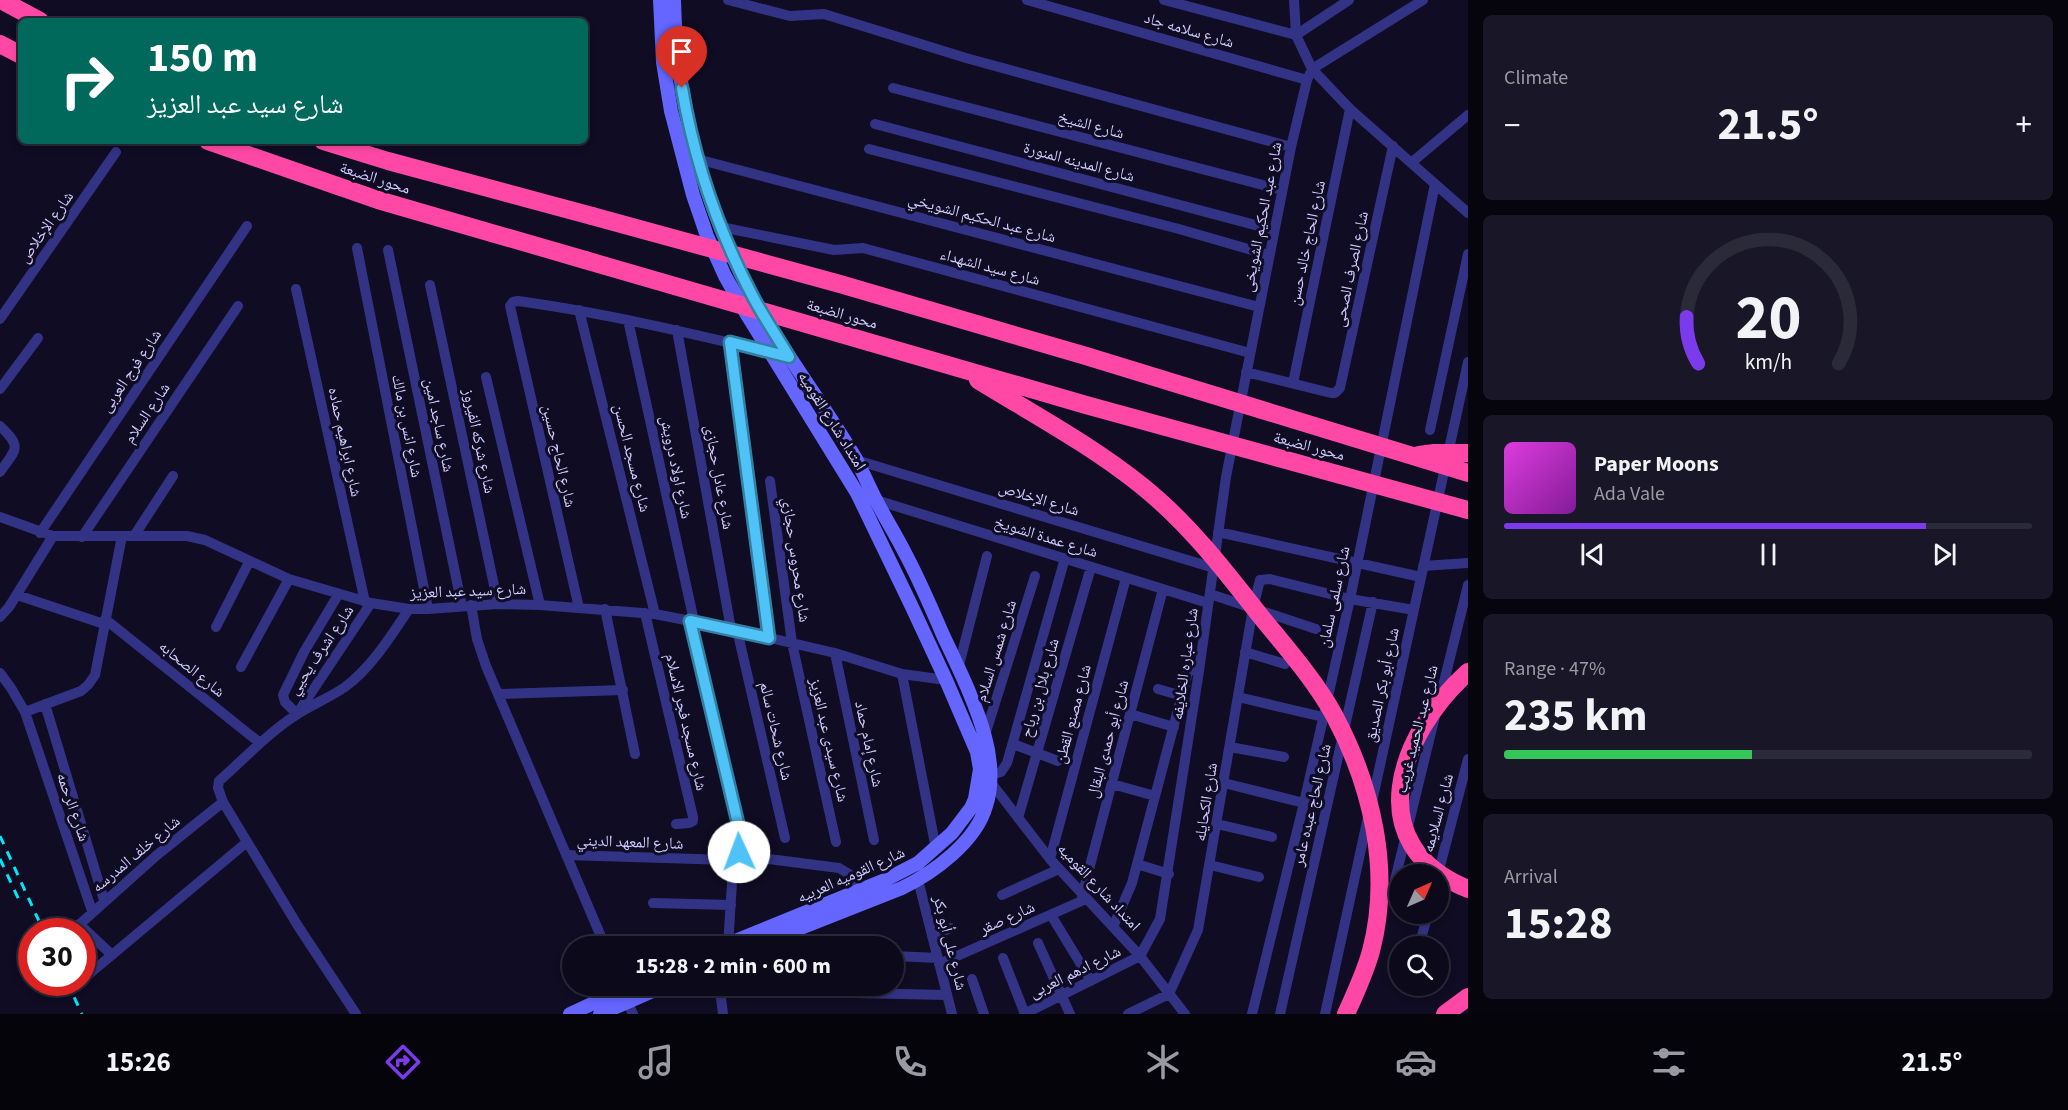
<!DOCTYPE html>
<meta charset="utf-8">
<style>
:root{--surface:#0b091a;--page:#191727;--text:#f1f3f6;--muted:#9a9aa2;--line:#2b2a39;--accent:#7c3aed}
body{margin:0;font-family:"Source Sans 3","Noto Naskh Arabic",sans-serif;background:var(--page);color:var(--text);height:100vh;display:flex;flex-direction:column;font-size:22px;white-space:nowrap}
*{box-sizing:border-box;margin:0}
p{font-size:20px;color:var(--muted)}
.icon{flex:none;width:33px;height:33px;fill:none;stroke:currentColor;stroke-width:2;stroke-linecap:round;stroke-linejoin:round}
.map{position:relative;flex:1;overflow:hidden}
.side{display:flex;flex-direction:column;gap:15px;padding:15px;background:#06050e;width:600px}
.side>*{flex:none}
.hud{position:absolute;left:18px;top:18px;width:570px;height:126px;border-radius:9px;box-shadow:0 3px 9px #0003,0 0 0 2px var(--line);background:#00695c;color:#fff;overflow:hidden}
.needle{width:39px;rotate:45deg}
.fabs{position:absolute;left:1389px;top:864px;display:grid;gap:12px}
.fabs a{display:grid;place-items:center;width:60px;height:60px;border-radius:50%;background:var(--surface);box-shadow:0 3px 9px #0003,0 0 0 2px var(--line);font-size:30px}
.speed{position:absolute;left:18px;top:918px;display:flex;gap:12px;font-size:30px;font-weight:700;text-align:center}
.speed>*{display:grid;place-content:center;width:78px;height:78px;border-radius:50%;background:var(--surface);box-shadow:0 3px 9px #0003,0 0 0 2px var(--line);line-height:1}
.speed .limit{border:9px solid #d22;background:#fff;color:#111}
.pin{position:absolute;display:grid;place-items:center;width:51px;height:51px;color:#fff;margin:-62px -26px;border-radius:50% 50% 50% 0;rotate:-45deg;box-shadow:0 0 6px #0007}
.pin .icon{rotate:45deg}
.me{position:absolute;width:66px;margin:-33px;rotate:358deg;stroke-linejoin:round;filter:drop-shadow(0 0 4px #0008)}
.turn{display:flex;align-items:center;gap:21px;height:126px;padding:0 30px;font-size:27px}
.turn .icon{width:78px;height:78px;stroke-width:2.5}
.turn b{display:block;font-size:42px;line-height:51px}
.big{font-size:45px;font-weight:700;line-height:1.1}
.side .widget{flex:1;display:flex;flex-direction:column;justify-content:center;gap:9px;min-width:0;padding:0 21px;border-radius:9px;background:var(--page)}
.side .dial{align-items:center;gap:0}
.dial svg{height:156px;overflow:visible;fill:none;stroke:var(--line);stroke-width:7;stroke-linecap:round;text-anchor:middle}
.dial text{fill:var(--text);stroke:none}
.song{display:flex;align-items:center;gap:18px}
.cover{width:72px;height:72px;border-radius:9px;background:linear-gradient(135deg,hsl(300 70% 55%),hsl(290 70% 35%))}
.played{height:6px;border-radius:3px;background:linear-gradient(90deg,var(--accent) 80%,var(--line) 80%)}
.keys{display:flex;justify-content:space-around;direction:ltr}
.heat{display:flex;justify-content:space-between;align-items:center;font-size:33px;direction:ltr}
.charge{height:9px;border-radius:4px;background:linear-gradient(90deg,#34c759 47%,var(--line) 0)}
.trip{position:absolute;left:562px;top:936px;width:342px;height:60px;border-radius:30px;background:var(--surface);box-shadow:0 3px 9px #0003,0 0 0 2px var(--line);font-weight:700;line-height:60px;text-align:center}
.tab-bar{display:flex;height:96px;justify-content:space-around;align-items:center;background:#04040a;color:var(--muted)}
.tab-bar .icon{width:42px;height:42px}
.tab-bar .selected{color:var(--accent)}
.tab-bar b{font-size:27px;color:var(--text)}
main{display:flex;flex:1;min-height:0}
.map>svg:first-child{display:block}
.lines{fill:none;stroke-linecap:round;stroke-linejoin:round}
.street{stroke:#333386;stroke-width:10}
.secondary{stroke:#6466ff;stroke-width:14}
.highway{stroke:#ff48a6;stroke-width:18}
.rail{stroke:#00e8f8;stroke-width:3;stroke-dasharray:9 8;stroke-linecap:butt}
.highway-bridge{stroke:#ff48a6;stroke-width:18}
.route-casing{stroke:#337fa1;stroke-width:15}
.route{stroke:#4fc3f7;stroke-width:10}
.labels{text-anchor:middle;dominant-baseline:central;stroke-width:6;stroke-linejoin:round;paint-order:stroke}
.street-label{font-size:16px;fill:#d1cdff;stroke:#0f0c23}
</style>
<main>
<div class="map">
<svg width="1468" height="1014" viewBox="0 0 1468 1014">
<rect width="100%" height="100%" fill="#0f0c23"/>
<g class="lines">
<path class="street" d="M728,0L790,16L824,14L966,58L1291,147
M1027,0L1307,80
M1164,0L1296,35L1349,0
M1294,0L1296,35L1312,69L1350,109L1468,213
M893,88L1282,190
M875,124L1274,230
M869,149L1179,229L1269,255
M697,159L1259,307
M1411,163L1468,115
M721,227L834,250L863,248L1250,353
M357,248L428,609
M388,250L462,606
M430,285L498,604
M296,289L365,602
M579,310L655,614
M0,319L116,152
M628,320L694,621
M677,330L731,629
M731,342L769,638
M1246,372L1331,393H1335L1340,388L1393,146
M486,377L540,605
M1293,383L1350,109
M0,389L38,338
M0,426C23,448 16,449 0,472
M1430,430L1468,254
M856,460L1214,568
M770,481L792,643L836,842
M876,500L1208,603
M0,517L53,536H187L205,540L289,579L371,603L409,609H428L498,604L540,605L655,614L731,629L835,653L902,674L946,680
M1218,532L1421,577
M40,533L247,226
M134,536L173,476
M82,537L238,306
M1423,566L1468,563
M1210,594L1316,629
M17,595L104,624
M338,595L304,652L283,695L285,702L297,714L371,603
M471,605L477,639L486,666L605,946
M579,608L510,306L513,302L518,301C605,313 689,333 774,353
M605,609L635,754
M645,613L693,817V821L689,823L676,824
M0,617L9,607L53,536
M105,619L260,743
M690,620L741,836L740,844L733,867L728,946
M216,627L249,562
M737,630L785,838
M1245,652L1285,664
M835,653L874,840
M241,667L289,579
M958,669L987,556
M0,673L11,688L25,712L92,911
M902,674L936,849
M1158,689L1182,696
M499,694L623,690
M1238,697L1323,717
M1440,698L1468,585
M45,704L104,900
M25,712L81,691L88,685L95,675L122,536
M1130,714L1174,727
M985,735L1035,576
M1013,744L1058,761
M1230,747L1284,757
M990,775L1001,772L1007,763L1065,558
M989,780L1050,859L1140,956L1185,1014
M1224,783L1304,803
M1112,784L1155,796
M1372,802L1468,362
M1018,818L1091,567
M1217,824L1272,837
M566,855L729,860L753,857L839,868L849,874L863,890
M1050,859L1126,578
M1137,864L1169,874
M1210,865L1259,877
M1438,874L1468,759
M918,880L952,1014
M1395,880L1435,716
M1002,895L1059,869
M1082,896L1163,589
M653,903L731,905
M1051,915L1091,981
M79,924L112,955
M1113,927L1132,883L1188,672L1191,669L1199,671
M71,932L157,855L223,802
M932,936L951,928
M1421,939L1428,914
M1038,943L1070,1014
M894,956L938,958
M1003,958L1025,1014
M939,964L1086,899
M972,979L984,1014
M82,980L247,842
M719,986L720,990L947,995
M720,990L723,1014
M625,997L633,1014
M356,1014L298,926L223,802L218,788L219,781C244,759 268,733 296,715C311,705 329,698 345,687C371,668 391,636 409,609
M1024,1014L1140,956L1160,919L1199,671L1226,477L1291,147L1307,80L1312,69L1423,0
M1128,1014L1169,994L1198,930L1253,608L1260,580L1270,579L1350,599L1414,610
M1252,1014L1304,803L1350,599L1435,184
M1280,1014L1373,602
M1325,1014L1368,817"/>
<path class="secondary" d="M660,0L663,62L671,111L693,195L707,236L725,276L746,313L857,493L912,607L946,680L977,752L980,769L975,799L971,808L952,833L918,863L885,880L723,946
M674,0C676,102 704,204 751,294C782,351 823,403 856,459C863,472 869,487 876,500C885,518 896,535 905,553C919,579 931,607 943,635C957,665 977,705 985,737C991,758 993,785 986,806C976,842 933,873 902,888L755,946
M570,1014L630,986
M600,1014L664,986"/>
<path class="highway" d="M1,0L40,21
M0,44L21,55
M208,141L378,200L585,260
M323,141L388,161L592,216
M1445,1014L1468,997"/>
<path class="rail" d="M0,836L44,932
M0,859L19,900
M67,982L82,1014"/>
<path class="highway-bridge" d="M592,216L840,284L1086,356L1468,473
M585,260L1086,405L1468,510
M978,380C1033,414 1091,445 1142,486C1187,522 1223,568 1258,613C1283,644 1315,680 1334,715C1372,786 1392,871 1371,951C1365,973 1355,994 1346,1014
M1419,455L1434,453H1468
M1468,672C1399,734 1358,844 1468,889"/>
</g>
<g class="lines">
<g class="route-casing">
<path id="route" d="M682,88C694,160 718,229 751,293C762,315 777,336 789,357L730,342L769,638L690,621L741,836L739,852"/>
</g>
<use href="#route" class="route"/>
</g>
<g class="labels">
<g class="street-label">
<text transform="translate(1189 30) rotate(16)">شارع سلامه جاد</text>
<text transform="translate(1091 125) rotate(15)">شارع الشيخ</text>
<text transform="translate(1079 162) rotate(15)">شارع المدينه المنورة</text>
<text transform="translate(375 178) rotate(18)">محور الضبعة</text>
<text transform="translate(1262 217) rotate(-79)">شارع عبد الحكيم الشويخى</text>
<text transform="translate(982 218) rotate(15)">شارع عبد الحكيم الشويخي</text>
<text transform="translate(46 227) rotate(-55)">شارع الإخلاص</text>
<text transform="translate(1307 243) rotate(-78)">شارع الحاج خالد حسن</text>
<text transform="translate(990 267) rotate(15)">شارع سيد الشهداء</text>
<text transform="translate(1351 269) rotate(-78)">شارع الصرف الصحى</text>
<text transform="translate(842 314) rotate(16)">محور الضبعة</text>
<text transform="translate(131 371) rotate(-56)">شارع فرج العربى</text>
<text transform="translate(147 413) rotate(-56)">شارع السلام</text>
<text transform="translate(832 421) rotate(58)">امتداد شارع القوميه</text>
<text transform="translate(439 425) rotate(78)">شارع ساجد امين</text>
<text transform="translate(407 426) rotate(79)">شارع انس بن مالك</text>
<text transform="translate(479 441) rotate(78)">شارع شركه الفيروز</text>
<text transform="translate(345 442) rotate(78)">شارع ابراهيم حماده</text>
<text transform="translate(1309 446) rotate(15)">محور الضبعة</text>
<text transform="translate(559 456) rotate(77)">شارع الحاج حسين</text>
<text transform="translate(632 458) rotate(76)">شارع مسجد الحسن</text>
<text transform="translate(676 467) rotate(78)">شارع اولاد درويش</text>
<text transform="translate(719 477) rotate(80)">شارع عادل حجازى</text>
<text transform="translate(1039 499) rotate(17)">شارع الإخلاص</text>
<text transform="translate(1046 537) rotate(17)">شارع عمدة الشويخ</text>
<text transform="translate(796 560) rotate(82)">شارع محروس حجازي</text>
<text transform="translate(468 591) rotate(-2)">شارع سيد عبد العزيز</text>
<text transform="translate(1334 597) rotate(-78)">شارع سلمى سلمان</text>
<text transform="translate(321 650) rotate(-56)">شارع اشرف يحيي</text>
<text transform="translate(996 651) rotate(-73)">شارع شمس السلام</text>
<text transform="translate(1185 664) rotate(-82)">شارع عباره الخلايفه</text>
<text transform="translate(192 669) rotate(39)">شارع الصحابه</text>
<text transform="translate(1382 685) rotate(-78)">شارع أبو بكر الصديق</text>
<text transform="translate(1040 688) rotate(-74)">شارع بلال بن رباح</text>
<text transform="translate(1073 714) rotate(-75)">شارع مصنع القطن</text>
<text transform="translate(686 722) rotate(77)">شارع مسجد فجر الاسلام</text>
<text transform="translate(1417 729) rotate(-76)">شارع عبد الحميد غريب</text>
<text transform="translate(776 731) rotate(77)">شارع شحات سالم</text>
<text transform="translate(1108 739) rotate(-75)">شارع أبو حمدى البقال</text>
<text transform="translate(829 740) rotate(77)">شارع سيدى عبد العزيز</text>
<text transform="translate(869 744) rotate(78)">شارع إمام حماد</text>
<text transform="translate(1206 802) rotate(-81)">شارع الكحايله</text>
<text transform="translate(1312 805) rotate(-77)">شارع الحاج عبده عامر</text>
<text transform="translate(73 807) rotate(71)">شارع الرحمه</text>
<text transform="translate(1438 813) rotate(-75)">شارع السلايمه</text>
<text transform="translate(630 842) rotate(2)">شارع المعهد الديني</text>
<text transform="translate(136 854) rotate(-40)">شارع خلف المدرسه</text>
<text transform="translate(851 875) rotate(-24)">شارع القوميه العربيه</text>
<text transform="translate(1099 887) rotate(47)">امتداد شارع القوميه</text>
<text transform="translate(1007 918) rotate(-24)">شارع صقر</text>
<text transform="translate(950 943) rotate(76)">شارع على أبو بكر</text>
<text transform="translate(1075 972) rotate(-26)">شارع ادهم العربى</text>
</g>
</g>
</svg>
<div class="fabs">
<a><svg class="needle" viewBox="-14 -14 28 28"><path d="M0-13l5 13h-10z" fill="#e53935"/><path d="M0 13l5-13h-10z" fill="#9a9aa2"/></svg></a>
<a><svg class="icon" aria-label="search" viewBox="0 0 24 24"><circle cx="10" cy="10" r="6"/><path d="M15 15l6 6"/></svg></a>
</div>
<div class="speed"><div class="limit">30</div></div>
<div class="pin" style="left:682px;top:88px;background:#d93025"><svg class="icon" aria-label="arrive" viewBox="0 0 24 24"><path d="M6 21V4h12l-3 4 3 4H6"/></svg></div>
<svg class="me" style="left:739px;top:852px" viewBox="-20 -20 40 40"><circle r="19" fill="#fff"/><path d="M0-13L10 11 0 6-10 11z" fill="#4fc3f7"/></svg>
<div class="trip">15:28 · 2 min · 600 m</div>
<div class="hud">
<div class="turn"><svg class="icon" aria-label="right" viewBox="0 0 24 24"><path d="M7 20v-9h11M14 6l5 5-5 5"/></svg><div><b>150 m</b>شارع سيد عبد العزيز</div></div>
</div>
</div>
<section class="side">
<div class="widget"><p>Climate</p>
<div class="heat"><a>−</a><b class="big">21.5°</b><a>+</a></div>
</div>
<div class="widget dial"><svg viewBox="0 0 100 80">
<path d="M14 69A42 42 0 1 1 86 69"/>
<path d="M14 69A42 42 0 0 1 8 45" stroke="#7c3aed"/>
<text x="50" y="56" font-size="32" font-weight="700">20</text>
<text x="50" y="72" font-size="11">km/h</text>
</svg></div>
<div class="widget">
<div class="song"><i class="cover"></i><div><b>Paper Moons</b><p>Ada Vale</p></div></div>
<div class="played"></div>
<div class="keys"><svg class="icon" aria-label="previous" viewBox="0 0 24 24"><path d="M18 5L8 12l10 7zM5 5v14"/></svg><svg class="icon" aria-label="pause" viewBox="0 0 24 24"><path d="M8 5v14M16 5v14"/></svg><svg class="icon" aria-label="next" viewBox="0 0 24 24"><path d="M6 5l10 7-10 7zM19 5v14"/></svg></div>
</div>
<div class="widget"><p>Range · 47%</p><b class="big">235 km</b><div class="charge"></div></div>
<div class="widget"><p>Arrival</p><b class="big">15:28</b></div>
</section>
</main>
<nav class="tab-bar">
<b>15:26</b>
<svg class="icon selected" aria-label="directions" viewBox="0 0 24 24"><path d="M12 3l9 9-9 9-9-9zM9 14v-3h6M13 9l2 2-2 2"/></svg>
<svg class="icon" aria-label="music" viewBox="0 0 24 24"><path d="M9 18V5l10-2v13"/><circle cx="6" cy="18" r="3"/><circle cx="16" cy="16" r="3"/></svg>
<svg class="icon" aria-label="phone" viewBox="0 0 24 24"><path d="M5 4h4l2 5-3 2q2 4 5 5l2-3 5 2v4C11 20 4 13 5 4z"/></svg>
<svg class="icon" aria-label="climate" viewBox="0 0 24 24"><path d="M12 3v18M4 7l16 10M4 17L20 7"/></svg>
<svg class="icon" aria-label="car" viewBox="0 0 24 24"><path d="M5 17H2v-5l4-1 3-4h7l3 4 3 1v5h-3M9 17h6M6 11h13"/><circle cx="7" cy="17" r="2"/><circle cx="17" cy="17" r="2"/></svg>
<svg class="icon" aria-label="filters" viewBox="0 0 24 24"><path d="M4 7h16M4 17h16"/><circle cx="9" cy="7" r="2"/><circle cx="15" cy="17" r="2"/></svg>
<b>21.5°</b>
</nav>
